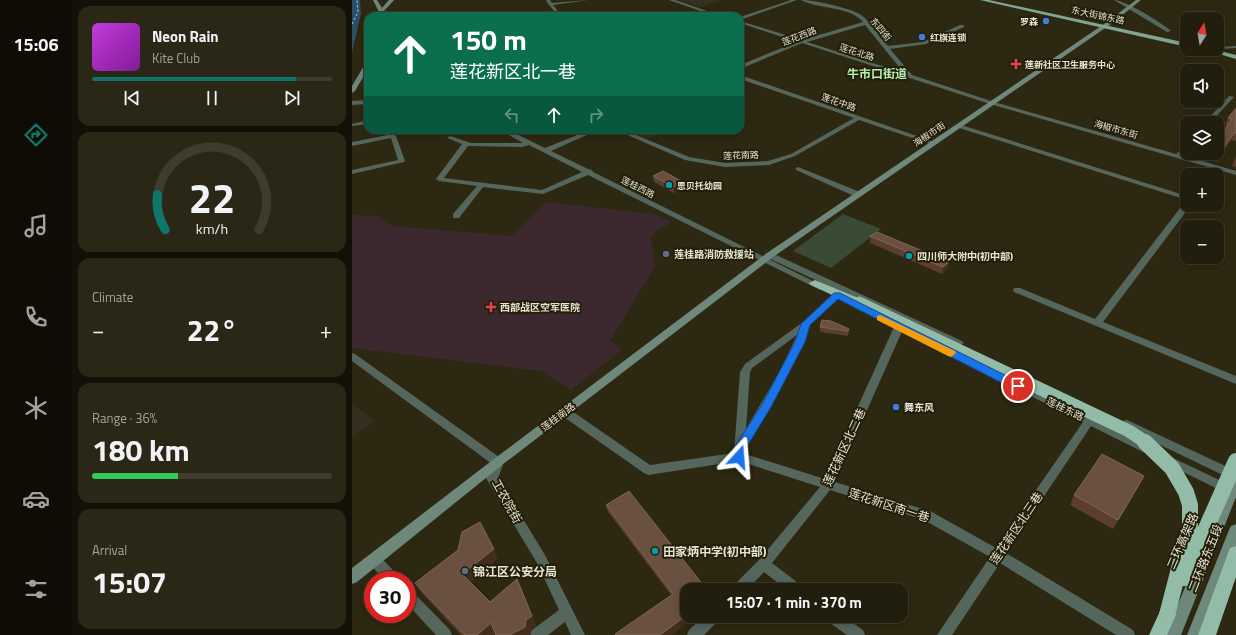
<!DOCTYPE html>
<meta charset="utf-8">
<style>
:root{--surface:#221e0d;--page:#2a2716;--text:#f1f3f6;--muted:#a2a29d;--line:#3f3c2e;--accent:#0f766e}
body{margin:0;font-family:"Titillium Web","Noto Sans SC",sans-serif;background:var(--page);color:var(--text);height:100vh;display:flex;flex-direction:column;font-size:15px;white-space:nowrap}
*{box-sizing:border-box;margin:0}
p{font-size:13px;color:var(--muted)}
.icon{flex:none;width:22px;height:22px;fill:none;stroke:currentColor;stroke-width:2;stroke-linecap:round;stroke-linejoin:round}
.map{position:relative;flex:1;overflow:hidden}
.panel{display:flex;flex-direction:column;gap:6px;padding:6px;background:#131007;width:280px}
.panel>*{flex:none}
.guide{position:absolute;left:12px;top:12px;width:380px;height:122px;border-radius:12px;box-shadow:0 2px 10px #0003,0 0 0 1px var(--line);background:#0b6e4f;color:#fff;overflow:hidden}
.needle{width:26px;rotate:11deg}
.controls{position:absolute;left:828px;top:12px;display:grid;gap:8px}
.controls a{display:grid;place-items:center;width:44px;height:44px;border-radius:8px;background:var(--surface);box-shadow:0 2px 10px #0003,0 0 0 1px var(--line);font-size:20px}
.speed{position:absolute;left:12px;top:571px;display:flex;gap:8px;font-size:20px;font-weight:700;text-align:center}
.speed>*{display:grid;place-content:center;width:52px;height:52px;border-radius:50%;background:var(--surface);box-shadow:0 2px 10px #0003,0 0 0 1px var(--line);line-height:1}
.speed .limit{border:6px solid #d22;background:#fff;color:#111}
.pin{position:absolute;display:grid;place-items:center;width:34px;height:34px;color:#fff;margin:-17px;border:2px solid #fff;border-radius:50%;box-shadow:0 1px 4px #0007}
.me{position:absolute;width:44px;margin:-22px;rotate:19deg;stroke-linejoin:round;filter:drop-shadow(0 0 3px #0008)}
.turn{display:flex;align-items:center;gap:14px;height:84px;padding:0 20px;font-size:18px}
.turn .icon{width:52px;height:52px;stroke-width:2.5}
.turn b{display:block;font-size:28px;line-height:34px}
.lanes{display:flex;align-items:center;height:38px;padding:0 20px;background:#0003;justify-content:center;gap:20px;direction:ltr}
.lanes .off{opacity:.35}
.big{font-size:30px;font-weight:700;line-height:1.1}
.panel .tile{flex:1;display:flex;flex-direction:column;justify-content:center;gap:6px;min-width:0;padding:0 14px;border-radius:12px;background:var(--page)}
.panel .dial{align-items:center;gap:0}
.dial svg{height:104px;overflow:visible;fill:none;stroke:var(--line);stroke-width:7;stroke-linecap:round;text-anchor:middle}
.dial text{fill:var(--text);stroke:none}
.song{display:flex;align-items:center;gap:12px}
.cover{width:48px;height:48px;border-radius:6px;background:linear-gradient(135deg,hsl(290 70% 55%),hsl(290 70% 35%))}
.played{height:4px;border-radius:2px;background:linear-gradient(90deg,var(--accent) 85%,var(--line) 85%)}
.keys{display:flex;justify-content:space-around;direction:ltr}
.heat{display:flex;justify-content:space-between;align-items:center;font-size:22px;direction:ltr}
.charge{height:6px;border-radius:3px;background:linear-gradient(90deg,#34c759 36%,var(--line) 0)}
.trip{position:absolute;left:328px;top:583px;width:228px;height:40px;border-radius:12px;background:var(--surface);box-shadow:0 2px 10px #0003,0 0 0 1px var(--line);font-weight:700;line-height:40px;text-align:center}
main{display:flex;flex:1;min-height:0}
.tabs{display:flex;flex-direction:column;width:72px;justify-content:space-around;align-items:center;background:#0e0c05;color:var(--muted)}
.tabs .icon{width:28px;height:28px}
.tabs .active{color:var(--accent)}
.tabs b{font-size:18px;color:var(--text)}
.map>svg:first-child{display:block}
.education{fill:#362e1e}
.medical{fill:#3c292f}
.green{fill:#3b4a34}
.water{fill:#2b5064}
.lines{fill:none;stroke-linecap:round;stroke-linejoin:round}
.ferry{stroke:#8acbef;stroke-width:1;stroke-dasharray:2.5 2;stroke-linecap:butt}
.street{fill:#55665d;fill-rule:evenodd}
.secondary{fill:#6e897b;fill-rule:evenodd}
.primary{fill:#81a493;fill-rule:evenodd}
.highway{fill:#92bca7;fill-rule:evenodd}
.highway-bridge-far1{stroke:#92bca7;stroke-width:13}
.highway-bridge{stroke:#92bca7;stroke-width:16}
.wall{fill:#5b3e2e}
.shaded-wall{fill:#432e1b}
.building{fill:#6a5040;stroke:#7e6757}
.route{fill:#1a73e8;stroke:#114b97}
.slow{fill:#f59e0b}
.shop-dot{fill:#3f7fe0;stroke:#231e07;stroke-width:1.5}
.health-dot{fill:#e0444e;stroke:#231e07;stroke-width:1.5}
.culture-dot{fill:#0f9aa8;stroke:#231e07;stroke-width:1.5}
.service-dot{fill:#5c6f8a;stroke:#231e07;stroke-width:1.5}
.labels{text-anchor:middle;dominant-baseline:central;stroke-width:4;stroke-linejoin:round;paint-order:stroke}
.far-street-label{font-size:9px;fill:#e6e3d5;stroke:#231e07}
.far-poi-label{font-size:9px;font-weight:bold;fill:#e6e3d5;stroke:#231e07;text-anchor:start}
.poi-label{font-size:10px;font-weight:bold;fill:#e6e3d5;stroke:#231e07;text-anchor:start}
.street-label{font-size:10px;fill:#e6e3d5;stroke:#231e07}
.far-district-label{font-size:12px;font-weight:bold;fill:#b5efb4;stroke:#231e07}
.near-street-label{font-size:12px;fill:#e6e3d5;stroke:#231e07}
.near-poi-label{font-size:12px;font-weight:bold;fill:#e6e3d5;stroke:#231e07;text-anchor:start}
</style>
<main>
<nav class="tabs">
<b>15:06</b>
<svg class="icon active" aria-label="directions" viewBox="0 0 24 24"><path d="M12 3l9 9-9 9-9-9zM9 14v-3h6M13 9l2 2-2 2"/></svg>
<svg class="icon" aria-label="music" viewBox="0 0 24 24"><path d="M9 18V5l10-2v13"/><circle cx="6" cy="18" r="3"/><circle cx="16" cy="16" r="3"/></svg>
<svg class="icon" aria-label="phone" viewBox="0 0 24 24"><path d="M5 4h4l2 5-3 2q2 4 5 5l2-3 5 2v4C11 20 4 13 5 4z"/></svg>
<svg class="icon" aria-label="climate" viewBox="0 0 24 24"><path d="M12 3v18M4 7l16 10M4 17L20 7"/></svg>
<svg class="icon" aria-label="car" viewBox="0 0 24 24"><path d="M5 17H2v-5l4-1 3-4h7l3 4 3 1v5h-3M9 17h6M6 11h13"/><circle cx="7" cy="17" r="2"/><circle cx="17" cy="17" r="2"/></svg>
<svg class="icon" aria-label="filters" viewBox="0 0 24 24"><path d="M4 7h16M4 17h16"/><circle cx="9" cy="7" r="2"/><circle cx="15" cy="17" r="2"/></svg>
</nav>
<section class="panel">
<div class="tile">
<div class="song"><i class="cover"></i><div><b>Neon Rain</b><p>Kite Club</p></div></div>
<div class="played"></div>
<div class="keys"><svg class="icon" aria-label="previous" viewBox="0 0 24 24"><path d="M18 5L8 12l10 7zM5 5v14"/></svg><svg class="icon" aria-label="pause" viewBox="0 0 24 24"><path d="M8 5v14M16 5v14"/></svg><svg class="icon" aria-label="next" viewBox="0 0 24 24"><path d="M6 5l10 7-10 7zM19 5v14"/></svg></div>
</div>
<div class="tile dial"><svg viewBox="0 0 100 80">
<path d="M14 69A42 42 0 1 1 86 69"/>
<path d="M14 69A42 42 0 0 1 8 42" stroke="#0f766e"/>
<text x="50" y="56" font-size="32" font-weight="700">22</text>
<text x="50" y="72" font-size="11">km/h</text>
</svg></div>
<div class="tile"><p>Climate</p>
<div class="heat"><a>−</a><b class="big">22°</b><a>+</a></div>
</div>
<div class="tile"><p>Range · 36%</p><b class="big">180 km</b><div class="charge"></div></div>
<div class="tile"><p>Arrival</p><b class="big">15:07</b></div>
</section>
<div class="map">
<svg width="884" height="635" viewBox="0 0 884 635">
<rect width="100%" height="100%" fill="#2d2811"/>
<path class="education" d="M325,0H371L349,7Z
M272,130H318L295,140Z
M0,404L23,421L0,437Z"/>
<path class="medical" d="M193,202L303,214L320,222L303,232L299,239L303,266L258,341L270,350L219,390L189,371L0,348V215L25,216L41,226L161,236Z"/>
<path class="green" d="M491,214L529,229L479,268L441,251Z"/>
<path class="water" d="M0,0H8L9,14L0,52Z"/>
<g class="lines">
<path class="ferry" d="M0,24L6,12L5,0"/>
<path class="street" d="M195,0H198L200,3L237,0L201,5L210,16H206L194,1Z
M317,0H323L370,16H363Z
M439,0H445L388,20V17Z
M449,0C462,0 499,8 509,15C517,20 529,39 536,46L571,42L608,25H612V27L574,44L538,49L560,75L642,102L824,154L835,144V150L830,155L884,171V175L638,104L450,43L388,69V65L445,42L388,23V21L450,40L511,22C496,5 467,10 449,0ZM513,25L552,73L455,42Z
M762,0C773,0 810,23 819,31L815,32Z
M884,46V48L868,49L866,48L868,47Z
M388,75L582,142L583,143L578,144L507,120L443,156L417,165L373,167L333,160L264,130H272L337,157L373,163L416,161L439,154L502,118L388,79Z
M877,96L882,97L858,123H852Z
M16,100V104L0,105V101Z
M16,120V124L0,126V124Z
M606,124L835,196V200L604,127L603,126Z
M68,130H80L77,132L65,133V131Z
M148,130H156L193,148L238,130H246L199,151L236,169L240,170L241,172L473,287L469,290L466,289L236,175L191,194L131,187L107,218H101V214L125,186L87,181L84,179L110,144L95,138L98,136L119,143H171ZM177,145L230,172L190,190L92,178L116,146L170,147Z
M41,134L44,136L53,161L52,162L0,174V170L46,160L39,138L0,146V142Z
M446,167L508,192L509,194L505,196H502L444,170V168Z
M832,203H835V205H839L751,322L884,376V384L662,292L661,290L662,288H668L743,319Z
M414,253H420L610,341L612,343L607,346L604,345L414,257L413,255Z
M485,292L489,295L488,297L458,325L438,371L393,449V454L473,479L542,327L547,324L550,325L552,327L483,482L580,512L644,548L731,422L622,368L620,366L622,364L625,363L799,446L800,449L799,452L795,453L791,452L739,426L654,553L781,630L783,635H764L648,563L600,635H585L638,557L572,520L478,490L420,563L450,586L452,590H435L412,572L395,590H379L381,586L407,560L468,487L387,461L296,475L292,473L209,415L208,412L209,409L213,408L217,409L298,465L382,453L388,372L393,364L451,322L482,293ZM445,335L428,371L394,429L398,372L400,368Z
M0,353L3,354L150,459L152,462L146,478L193,555L233,635H219L213,622L196,635H178L180,630L207,610L185,563L134,478L140,464L0,361Z
M775,420L884,471V479L881,480L877,478L771,427L770,424L771,421Z
M817,456L884,488V498L813,463L811,460L813,457Z
M22,554C31,558 43,571 47,580H32L18,564L16,560L18,556Z
M55,589L60,591L98,630L100,635H84L55,604Z
M352,616H368L366,621L352,635H335L337,630Z
M473,616H491L511,630L513,635H495L475,621Z"/>
<path class="secondary" d="M21,0H25L30,8L37,0H42L31,12L32,16H26L27,12Z
M784,0H789L759,24L421,257L150,465L5,582L0,584V568L142,459L415,253L755,22Z
M16,62V69L3,91L0,93V86L13,64Z
M884,476V497L829,635H813L878,481L880,477Z
M884,524V548L851,635H835L877,530L879,526Z"/>
<path class="primary" d="M628,0H637L835,43V47Z
M850,49H860L884,55V59Z"/>
<path class="highway" d="M463,280L511,300L513,303L511,306H503L459,285L457,283Z
M884,546V577L864,635H846L876,553L878,548Z
M815,606L821,609L824,615L815,635H797L809,609Z"/>
<path class="highway-bridge-far1" d="M507,303L777,431L795,443"/>
<path class="highway-bridge" d="M793,442L820,468L834,492L838,505V526L815,615
M832,578L884,461"/>
</g>
<path class="wall" d="M884,109V141L879,140L865,162L854,159L856,153H865L875,125H873L876,118Z
M884,157V167L880,166Z
M301,176L332,188L322,193L302,182Z
M518,236L597,262L596,269L590,274L518,243Z
M468,327L497,329L496,336L468,332Z
M792,476L787,486L761,529L718,505L722,495Z
M254,505L345,616L319,635H264L319,595L256,512Z
M146,558L118,582L138,602L165,579L184,625L179,629L178,635H144L143,633L141,635H109L69,592L63,583Z"/>
<path class="shaded-wall" d="M16,110V116L13,117L11,111Z
M882,133L879,140L865,162L868,154Z
M331,182L332,188L322,193L321,187Z
M597,262L596,269L590,274L591,267Z
M792,476L787,486L761,529L766,520Z
M142,549L146,558L115,584L110,574Z
M165,579L184,625L179,629L178,635H158Z
M335,615V616H345L319,635H308Z
M139,623L144,632L141,635H125Z"/>
<path class="building" d="M16,108V110L11,111Z
M883,109H884V133H882L868,154L862,153H865V140L880,119L876,118Z
M311,171L331,182L321,187L301,176Z
M525,232L597,262L591,267L518,236Z
M470,320L479,321L497,329L496,331L468,327Z
M750,454L792,476L766,520L722,495Z
M277,491L355,590H335V615L308,635H264L263,634L321,594L254,505Z
M128,522L142,549L110,574L138,602L165,579L180,616L174,620L173,627L158,635H144L139,623L125,635H113L63,583L106,550L110,532Z"/>
<path class="route" d="M482,293H488L669,383L671,386L669,389H662L486,299L458,325L453,342L419,407L394,448L391,460H383L382,448L410,405L443,342L449,324Z"/>
<path class="slow" d="M528,315L603,351L604,353L599,357L596,356L525,320V316Z"/>
<g class="shop-dot">
<circle cx="694" cy="21" r="4"/>
<circle cx="570" cy="37" r="4"/>
<circle cx="544" cy="407" r="4"/>
</g>
<g class="health-dot">
<path d="M662 58h4v4h4v4h-4v4h-4v-4h-4v-4h4z"/>
<path d="M137 301h4v4h4v4h-4v4h-4v-4h-4v-4h4z"/>
</g>
<g class="culture-dot">
<circle cx="317" cy="185" r="4"/>
<circle cx="557" cy="256" r="4"/>
<circle cx="303" cy="551" r="4"/>
</g>
<g class="service-dot">
<circle cx="314" cy="254" r="4"/>
<circle cx="113" cy="571" r="4"/>
</g>
<g class="labels">
<g class="far-street-label">
<text transform="translate(746 15) rotate(12)">东大街锦东路</text>
<text transform="translate(529 29) rotate(50)">东四街</text>
<text transform="translate(447 36) rotate(-21)">莲花西路</text>
<text transform="translate(505 52) rotate(18)">莲花北路</text>
<text transform="translate(487 102) rotate(19)">莲花中路</text>
<text transform="translate(764 129) rotate(16)">海椒市东街</text>
<text transform="translate(577 134) rotate(-34)">海椒市街</text>
<text transform="translate(389 155) rotate(-2)">莲花南路</text>
<text transform="translate(286 187) rotate(27)">莲桂西路</text>
</g>
<g class="far-poi-label">
<text x="686" y="21" text-anchor="end">罗森</text>
<text x="578" y="37">红旗连锁</text>
<text x="673" y="64">莲新社区卫生服务中心</text>
<text x="325" y="185">恩贝托幼园</text>
</g>
<g class="poi-label">
<text x="322" y="254">莲桂路消防救援站</text>
<text x="565" y="256">四川师大附中(初中部)</text>
<text x="148" y="307">西部战区空军医院</text>
<text x="552" y="407">舞东风</text>
</g>
<g class="street-label">
<text transform="translate(713 409) rotate(26)">莲桂东路</text>
<text transform="translate(206 417) rotate(-37)">莲桂南路</text>
</g>
<g class="far-district-label">
<text x="525" y="73">牛市口街道</text>
</g>
<g class="near-street-label">
<text transform="translate(492 447) rotate(-65)">莲花新区北二巷</text>
<text transform="translate(155 501) rotate(61)">工农院街</text>
<text transform="translate(537 505) rotate(18)">莲花新区南一巷</text>
<text transform="translate(664 528) rotate(-56)">莲花新区北三巷</text>
<text transform="translate(830 541) rotate(-66)">二环高架路</text>
<text transform="translate(853 558) rotate(-68)">二环路东五段</text>
</g>
<g class="near-poi-label">
<text x="311" y="551">田家炳中学(初中部)</text>
<text x="121" y="571">锦江区公安分局</text>
</g>
</g>
</svg>
<div class="controls">
<a><svg class="needle" viewBox="-14 -14 28 28"><path d="M0-13l5 13h-10z" fill="#e53935"/><path d="M0 13l5-13h-10z" fill="#a2a29d"/></svg></a>
<a><svg class="icon" aria-label="sound" viewBox="0 0 24 24"><path d="M4 9h4l5-4v14l-5-4H4zM17 9q2 3 0 6"/></svg></a>
<a><svg class="icon" aria-label="layers" viewBox="0 0 24 24"><path d="M12 4l9 5-9 5-9-5zM3 14l9 5 9-5"/></svg></a>
<a>+</a>
<a>−</a>
</div>
<div class="speed"><div class="limit">30</div></div>
<div class="pin" style="left:666px;top:386px;background:#d93025"><svg class="icon" aria-label="arrive" viewBox="0 0 24 24"><path d="M6 21V4h12l-3 4 3 4H6"/></svg></div>
<svg class="me" style="left:387px;top:457px" viewBox="-20 -20 40 40"><path d="M0-17L14 15 0 8-14 15z" fill="#1a73e8" stroke="#fff" stroke-width="4"/></svg>
<div class="trip">15:07 · 1 min · 370 m</div>
<div class="guide">
<div class="turn"><svg class="icon" aria-label="ahead" viewBox="0 0 24 24"><path d="M12 20V5M6 11l6-6 6 6"/></svg><div><b>150 m</b>莲花新区北一巷</div></div>
<div class="lanes"><svg class="icon off" aria-label="left" viewBox="0 0 24 24"><path d="M17 20v-9H6M10 6l-5 5 5 5"/></svg><svg class="icon" aria-label="ahead" viewBox="0 0 24 24"><path d="M12 20V5M6 11l6-6 6 6"/></svg><svg class="icon off" aria-label="right" viewBox="0 0 24 24"><path d="M7 20v-9h11M14 6l5 5-5 5"/></svg></div>
</div>
</div>
</main>
